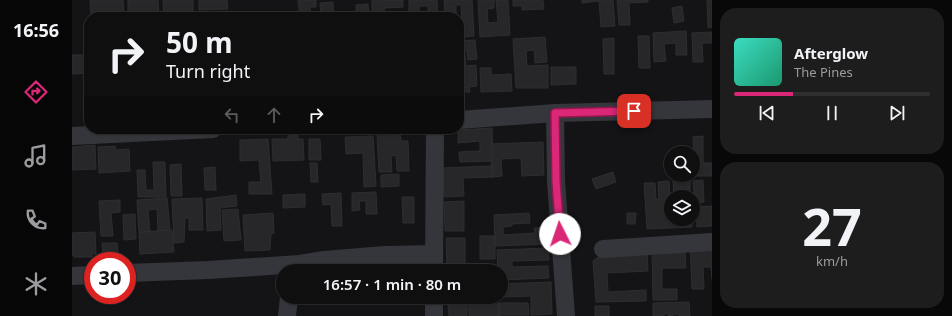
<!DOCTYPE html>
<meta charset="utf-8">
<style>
:root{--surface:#0f0f10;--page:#1d1d1e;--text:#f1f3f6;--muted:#9b9c9f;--line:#2f2f30;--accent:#db2777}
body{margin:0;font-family:"Noto Sans",sans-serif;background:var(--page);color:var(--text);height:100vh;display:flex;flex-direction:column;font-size:15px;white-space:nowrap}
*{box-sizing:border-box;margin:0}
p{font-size:13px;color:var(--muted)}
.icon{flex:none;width:22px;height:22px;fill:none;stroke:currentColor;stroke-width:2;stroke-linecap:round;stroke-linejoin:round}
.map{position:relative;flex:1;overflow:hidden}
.panel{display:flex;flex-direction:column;gap:8px;padding:8px;background:#080809;width:240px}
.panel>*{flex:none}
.top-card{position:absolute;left:12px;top:12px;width:380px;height:122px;border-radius:16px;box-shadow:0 1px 3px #0004,0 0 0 1px var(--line);background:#0f0f10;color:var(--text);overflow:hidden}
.controls{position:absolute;left:592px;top:146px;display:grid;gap:8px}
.controls a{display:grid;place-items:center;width:36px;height:36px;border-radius:50%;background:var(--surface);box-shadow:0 1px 3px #0004,0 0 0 1px var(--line);font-size:20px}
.speed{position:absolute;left:12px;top:252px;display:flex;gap:8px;font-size:20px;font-weight:700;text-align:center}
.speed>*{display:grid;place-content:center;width:52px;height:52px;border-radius:50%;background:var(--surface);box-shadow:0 1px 3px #0004,0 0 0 1px var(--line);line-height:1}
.speed .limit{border:6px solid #d22;background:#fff;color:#111}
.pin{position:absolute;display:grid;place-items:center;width:34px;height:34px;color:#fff;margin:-17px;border-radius:8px;box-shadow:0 2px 6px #0006}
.me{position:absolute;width:44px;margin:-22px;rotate:356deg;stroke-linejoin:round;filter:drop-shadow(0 0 3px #0008)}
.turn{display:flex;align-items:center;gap:14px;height:84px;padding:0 16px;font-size:18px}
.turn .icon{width:52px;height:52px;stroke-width:2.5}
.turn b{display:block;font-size:28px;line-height:34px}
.lanes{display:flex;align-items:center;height:38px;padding:0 16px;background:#0003;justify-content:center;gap:20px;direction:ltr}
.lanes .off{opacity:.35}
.panel .card{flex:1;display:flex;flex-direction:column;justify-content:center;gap:6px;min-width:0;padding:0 14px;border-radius:16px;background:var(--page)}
.panel .dial{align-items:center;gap:0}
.dial b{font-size:52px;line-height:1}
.song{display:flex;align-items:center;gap:12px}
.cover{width:48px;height:48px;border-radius:6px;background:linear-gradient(135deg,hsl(170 70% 55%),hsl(160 70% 35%))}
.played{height:4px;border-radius:2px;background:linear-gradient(90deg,var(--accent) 30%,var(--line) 30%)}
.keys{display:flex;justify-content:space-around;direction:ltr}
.trip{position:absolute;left:204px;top:264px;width:232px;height:40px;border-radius:20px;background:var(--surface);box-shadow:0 1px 3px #0004,0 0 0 1px var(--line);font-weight:600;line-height:40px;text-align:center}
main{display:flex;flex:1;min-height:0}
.tabs{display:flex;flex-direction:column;width:72px;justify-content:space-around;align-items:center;background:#060606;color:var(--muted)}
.tabs .icon{width:28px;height:28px}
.tabs .selected{color:var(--accent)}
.tabs b{font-size:18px;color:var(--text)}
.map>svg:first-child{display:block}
.building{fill:#27272a;stroke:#2e2e32}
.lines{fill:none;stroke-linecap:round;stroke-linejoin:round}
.street{stroke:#35363b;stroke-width:18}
.route-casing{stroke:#8e194d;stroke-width:10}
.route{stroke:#db2777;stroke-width:7}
</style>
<main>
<nav class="tabs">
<b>16:56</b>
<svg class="icon selected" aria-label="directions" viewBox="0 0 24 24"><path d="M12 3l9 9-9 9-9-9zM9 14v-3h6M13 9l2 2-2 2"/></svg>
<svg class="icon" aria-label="music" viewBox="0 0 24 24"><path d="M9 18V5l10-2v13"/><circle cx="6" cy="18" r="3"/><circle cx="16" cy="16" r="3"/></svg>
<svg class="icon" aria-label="phone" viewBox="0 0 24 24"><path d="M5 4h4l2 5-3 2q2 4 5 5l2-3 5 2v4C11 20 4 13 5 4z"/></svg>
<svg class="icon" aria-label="climate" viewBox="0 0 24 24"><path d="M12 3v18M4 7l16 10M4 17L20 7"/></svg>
</nav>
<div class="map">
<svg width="640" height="316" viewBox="0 0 640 316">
<rect width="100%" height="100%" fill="#141416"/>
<path class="building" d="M18,0H51L52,17H19Z
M56,0H86L87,17H70V12L56,13Z
M91,0H121V17H110V13L103,14L104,17H92Z
M127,0H155L156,9L127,10Z
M226,0H244V7H238L239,17H228Z
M300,0H331V7L312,8L313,17H300Z
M337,0H365L366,17H356V6H347V17H337Z
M372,0H400L402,36L391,37L389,5H384V17H373Z
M406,0H422V8L415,9L416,23L426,22L424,0H436L438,35L408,37Z
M441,0H471L472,9L450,10V6H441Z
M510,0H541L543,26L529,27L527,1L510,3Z
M545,0H576V2L557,3L558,25H547Z
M635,0H640V27L636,28Z
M261,2L262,17H249L248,3Z
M296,4L297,17H284V5Z
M610,6L612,21L602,23L600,8Z
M264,13H277V17H265Z
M614,31L615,55H604V43L592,44L594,61L582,62L581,33Z
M640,32V43H630L631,62H621L620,33Z
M566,36H577L578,68H567Z
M473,37L475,62L463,63L462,50L454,51L455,66L476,65V88H444L441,39Z
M542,38V74H532L531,39Z
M403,40L405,59L396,60L395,51H387V41Z
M387,53H393L394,66L404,65L405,86L397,87L398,92H387Z
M0,55H17V73L0,74Z
M479,67H504V84L479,85Z
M408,68H419V75L439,74L440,91L409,92Z
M420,128L421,161L388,162L387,152L408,151V141L386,143V130Z
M328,133L329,141H336L337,171H325L324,155L319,156L320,172H307L305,134Z
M226,135V139H231L232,160L201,161L200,139H216V136Z
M301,136L304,186L292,187L291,153L274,154L273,137Z
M631,136V163H640V176H622L621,137Z
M196,139L200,194H177V182H189L187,160L168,161V140Z
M237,139H248L249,160H237Z
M471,142L472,175L450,176L449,158L429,159L430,176L420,177L418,144Z
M23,145L24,169L0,170V147Z
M43,146L44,150L57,149L58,171L27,173L26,147Z
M81,162H93L94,197H66L65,170H73L74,190H82Z
M238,163H245L246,182H239Z
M109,164L110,196H99L98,165Z
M422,166V177L391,178L392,196L372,197L370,168Z
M143,167L144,190H133L132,168Z
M541,172L544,182L524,189L520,179Z
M327,174V186L309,187V175Z
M618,180V197H602L601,181Z
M631,180L632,202L623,203L621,181Z
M597,181L599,219H619L620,227L575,229L572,183H583L584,199H587L586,182Z
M304,192L305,214H294V201H287L288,210L280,211V193Z
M269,193L270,226H260L259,204L251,205L250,194Z
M233,194V207L211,208V195Z
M164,195L165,206L148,208L149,230L135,231L134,199Z
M330,197H342V223H331Z
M95,198L98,230L86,231L85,209L76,210L78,232H67L65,200Z
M130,198L131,230H117V218H113L112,242L102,243L100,199Z
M48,200V212L39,213L41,236H29L27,201Z
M392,201V231H373L372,202Z
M640,206V226L625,227L624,207Z
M166,209L169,240L152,241L150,210Z
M201,213L202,233L199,234L198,250L173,251L171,215Z
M457,213L458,223L440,224V226L431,227V235L463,233L462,228L475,227V244L423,246L422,215Z
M555,213H564L563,224H555Z
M63,214L64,239L52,240L51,215Z
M100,230L102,252L68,254L67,232Z
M23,232L24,254H20V257H2V255H0V233Z
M408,236H423V259H408Z
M374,238H393V265H375Z
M30,243H45L46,254H31Z
M618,244H640V279L639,267H631L632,289H620Z
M476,248L477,260L440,261V267L476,266L477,278L429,280V271H426L425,250Z
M575,249L576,271L535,273L536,292L574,290V301L524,302L521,261L534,251Z
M613,250L614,268H590V289H605V300H581L580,251Z
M427,267V271H375L374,269Z
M479,282L480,314L459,315V296L429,297V284Z
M375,297H398L399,301L376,302Z
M617,302L618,316H607V314L596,316V314H592V316H581V303Z
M426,303H456L457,315H426Z
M397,304H428V316H397Z
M376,305H395V316H377Z
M523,306H537V316H523Z"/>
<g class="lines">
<path class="street" d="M483,113L484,181L494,316
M387,120L483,113L640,109
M0,136L141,129
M531,249L640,242
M362,271L363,129
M55,273L136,270L228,264L252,260L313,255L362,254
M0,276L21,275
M362,297V316
M215,316L217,297"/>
</g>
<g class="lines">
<g class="route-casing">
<path id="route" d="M488,234L484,181L483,113L562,111"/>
</g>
<use href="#route" class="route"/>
</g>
</svg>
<div class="controls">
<a><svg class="icon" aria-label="search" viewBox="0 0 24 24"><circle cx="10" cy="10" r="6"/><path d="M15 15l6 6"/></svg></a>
<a><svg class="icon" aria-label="layers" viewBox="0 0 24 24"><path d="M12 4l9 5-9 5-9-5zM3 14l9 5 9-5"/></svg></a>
</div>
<div class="speed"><div class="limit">30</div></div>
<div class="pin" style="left:562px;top:111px;background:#d93025"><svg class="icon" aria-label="arrive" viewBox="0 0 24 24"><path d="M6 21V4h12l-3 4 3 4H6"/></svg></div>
<svg class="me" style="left:488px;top:234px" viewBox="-20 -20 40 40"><circle r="19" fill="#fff"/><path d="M0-13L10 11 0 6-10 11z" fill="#db2777"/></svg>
<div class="trip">16:57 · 1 min · 80 m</div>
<div class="top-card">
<div class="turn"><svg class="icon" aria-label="right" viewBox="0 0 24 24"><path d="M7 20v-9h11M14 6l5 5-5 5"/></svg><div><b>50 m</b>Turn right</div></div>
<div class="lanes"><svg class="icon off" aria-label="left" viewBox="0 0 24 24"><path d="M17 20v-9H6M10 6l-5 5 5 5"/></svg><svg class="icon off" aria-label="ahead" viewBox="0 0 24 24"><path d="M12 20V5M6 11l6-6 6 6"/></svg><svg class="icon" aria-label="right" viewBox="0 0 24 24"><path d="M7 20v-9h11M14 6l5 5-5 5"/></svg></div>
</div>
</div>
<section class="panel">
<div class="card">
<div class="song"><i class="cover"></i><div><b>Afterglow</b><p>The Pines</p></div></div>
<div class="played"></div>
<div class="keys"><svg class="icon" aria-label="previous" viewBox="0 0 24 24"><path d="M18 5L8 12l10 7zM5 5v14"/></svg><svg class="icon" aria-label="pause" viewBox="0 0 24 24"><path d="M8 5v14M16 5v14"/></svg><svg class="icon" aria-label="next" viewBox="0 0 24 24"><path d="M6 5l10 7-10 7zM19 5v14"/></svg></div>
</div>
<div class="card dial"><b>27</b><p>km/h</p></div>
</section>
</main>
